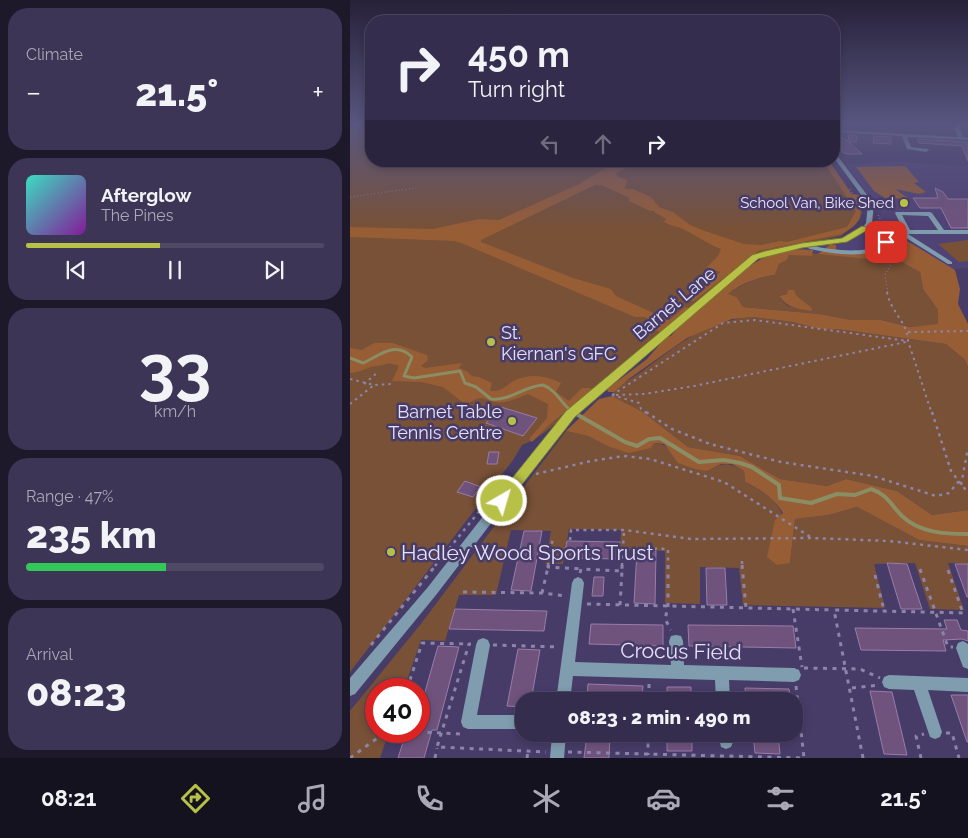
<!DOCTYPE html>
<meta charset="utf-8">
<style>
:root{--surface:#352d4e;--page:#3d3555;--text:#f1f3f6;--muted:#aaa8b6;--line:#4f4966;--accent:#b7c148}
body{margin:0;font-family:Raleway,sans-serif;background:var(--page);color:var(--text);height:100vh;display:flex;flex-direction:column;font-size:19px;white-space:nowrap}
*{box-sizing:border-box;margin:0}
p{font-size:16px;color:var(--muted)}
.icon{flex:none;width:28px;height:28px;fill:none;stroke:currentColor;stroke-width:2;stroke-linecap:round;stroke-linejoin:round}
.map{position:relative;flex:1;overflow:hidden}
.sheet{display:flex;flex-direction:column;gap:8px;padding:8px;background:#1d192b;width:350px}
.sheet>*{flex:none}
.hud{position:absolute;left:15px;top:15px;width:475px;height:152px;border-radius:20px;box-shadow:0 2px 8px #0003,0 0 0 1px var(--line);background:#352d4e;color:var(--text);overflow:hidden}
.speed{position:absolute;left:15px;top:678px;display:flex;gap:10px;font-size:25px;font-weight:700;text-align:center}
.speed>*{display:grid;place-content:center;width:65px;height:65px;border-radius:50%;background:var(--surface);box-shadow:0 2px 8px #0003,0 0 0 1px var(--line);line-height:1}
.speed .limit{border:8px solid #d22;background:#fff;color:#111}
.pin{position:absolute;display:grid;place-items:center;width:42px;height:42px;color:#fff;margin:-21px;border-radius:10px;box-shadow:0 2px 8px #0006}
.me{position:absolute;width:55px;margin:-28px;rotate:38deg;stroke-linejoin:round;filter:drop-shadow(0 0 4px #0008)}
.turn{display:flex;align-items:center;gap:18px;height:105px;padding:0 20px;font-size:22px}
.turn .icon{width:65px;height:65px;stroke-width:2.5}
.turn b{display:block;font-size:35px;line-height:42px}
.lanes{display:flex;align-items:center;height:48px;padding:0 20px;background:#0003;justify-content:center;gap:25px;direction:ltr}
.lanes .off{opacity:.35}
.big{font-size:38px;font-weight:800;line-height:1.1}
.sheet .card{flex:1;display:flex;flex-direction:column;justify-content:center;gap:8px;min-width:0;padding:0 18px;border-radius:20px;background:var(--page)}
.sheet .dial{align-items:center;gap:0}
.dial b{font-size:65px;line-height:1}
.song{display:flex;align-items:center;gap:15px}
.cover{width:60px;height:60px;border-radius:8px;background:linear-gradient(135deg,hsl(170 70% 55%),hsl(290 70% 35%))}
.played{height:5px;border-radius:2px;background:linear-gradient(90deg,var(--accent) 45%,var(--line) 45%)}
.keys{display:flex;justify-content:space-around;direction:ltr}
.heat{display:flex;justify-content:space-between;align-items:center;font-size:28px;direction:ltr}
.charge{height:8px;border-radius:4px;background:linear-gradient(90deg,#34c759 47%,var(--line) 0)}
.trip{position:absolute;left:165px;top:692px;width:288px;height:50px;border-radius:20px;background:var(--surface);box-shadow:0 2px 8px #0003,0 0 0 1px var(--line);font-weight:800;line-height:50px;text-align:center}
.tab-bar{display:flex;height:80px;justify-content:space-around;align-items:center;background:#15121f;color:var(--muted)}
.tab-bar .icon{width:35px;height:35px}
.tab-bar .current{color:var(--accent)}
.tab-bar b{font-size:22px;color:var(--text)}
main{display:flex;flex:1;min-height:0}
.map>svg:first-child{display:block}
.built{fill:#4f4275}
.green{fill:#785137;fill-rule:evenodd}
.forest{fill:#975d35}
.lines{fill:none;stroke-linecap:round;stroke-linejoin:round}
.stream-far1{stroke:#8b8d64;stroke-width:3}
.stream{stroke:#8b8d64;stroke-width:4}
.building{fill:#6f537d;stroke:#997ca9}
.path-far3{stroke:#8d85a9;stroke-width:1;stroke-dasharray:1 2.5;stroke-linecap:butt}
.path-far2{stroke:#8d85a9;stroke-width:2;stroke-dasharray:2.5 4;stroke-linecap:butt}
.path-far1{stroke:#8d85a9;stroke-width:2.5;stroke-dasharray:3 4.5;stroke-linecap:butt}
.path{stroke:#8d85a9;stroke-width:3;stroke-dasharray:4 5.5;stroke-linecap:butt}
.minor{fill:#7f9daf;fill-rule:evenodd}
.route{fill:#b7c148;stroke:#777d2f}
.poi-dot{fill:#b7c148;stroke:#473c68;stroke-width:2}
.labels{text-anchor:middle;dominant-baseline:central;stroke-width:5;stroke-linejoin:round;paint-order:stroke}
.far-poi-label{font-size:15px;fill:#e5e0fb;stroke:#473c68;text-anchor:end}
.street-label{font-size:18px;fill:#e5e0fb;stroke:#473c68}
.poi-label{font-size:18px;fill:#e5e0fb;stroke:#473c68;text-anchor:start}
.near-poi-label{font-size:21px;fill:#e5e0fb;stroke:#473c68;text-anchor:start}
.near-street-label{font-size:21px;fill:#e5e0fb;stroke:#473c68}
</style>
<main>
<section class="sheet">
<div class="card"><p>Climate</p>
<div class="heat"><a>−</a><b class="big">21.5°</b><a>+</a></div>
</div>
<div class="card">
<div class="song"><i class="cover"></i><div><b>Afterglow</b><p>The Pines</p></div></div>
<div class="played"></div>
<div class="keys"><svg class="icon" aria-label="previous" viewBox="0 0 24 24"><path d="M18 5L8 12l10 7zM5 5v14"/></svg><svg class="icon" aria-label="pause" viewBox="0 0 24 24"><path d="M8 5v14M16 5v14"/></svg><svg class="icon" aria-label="next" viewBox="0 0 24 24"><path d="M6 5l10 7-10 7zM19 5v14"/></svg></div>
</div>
<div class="card dial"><b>33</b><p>km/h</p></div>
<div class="card"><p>Range · 47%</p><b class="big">235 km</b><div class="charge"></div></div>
<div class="card"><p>Arrival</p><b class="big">08:23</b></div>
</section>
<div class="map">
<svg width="618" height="758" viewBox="0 0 618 758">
<rect width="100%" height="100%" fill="#473c68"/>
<path class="built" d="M553,162L618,166V268L570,272L447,250L493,241L519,229L531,214L496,164Z"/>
<path class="green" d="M0,123H21V161H477L512,212L510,219L491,236L410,253L346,307L320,325L224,406L221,405C211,422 190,438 172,445L163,460L0,672Z
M618,240V261L609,262L588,244Z
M462,253L528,260L544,258L570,272L573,289L588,310V325L562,327L531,320H501L470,314L393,307L387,297L377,294C392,285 408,277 425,275L429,264L437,260L439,254L461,256ZM437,294L446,295L461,307C447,309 436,309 429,296Z
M403,317L443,322L469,329H487L596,344L615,360L618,367V510L582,515L547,491L496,479L477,486L430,479L390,456L338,447L293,412L262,396C267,385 281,379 291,372C328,345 355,320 403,317Z
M216,431L238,436L257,446L304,443L314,445L320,452L357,471C373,463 377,461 394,471L395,482C440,505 434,517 440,563L445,519L479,515L507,507L569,540L618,546V564L598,563L614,610L580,609L565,563L524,564L535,608L393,605L389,568L350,567V604L315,603V551L270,550L271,530L219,529L213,564H195L201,531L161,530L146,595H109L95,641L71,640L54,689H26V731H39L30,758H0V711L70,625Z"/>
<path class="forest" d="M267,161H287L266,174L268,177L277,180L275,189H283L301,197L309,207L323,212L340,225L352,230L394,244L412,245L430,241L437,242L497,227L506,211L473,161H479L502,194L517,196L520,202L509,200C513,219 509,224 492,234L408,251L344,301H339L370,272L357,267L368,256L371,249C357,244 346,235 333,229C327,226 320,226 314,222L316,219L304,212L305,211H300L279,201L280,198L251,185H245L131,240V242L223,278L261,289L266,296L319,320L335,307L339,308L311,332L305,330L307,323L295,317H285L116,245L105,241L0,237V227L83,229L129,219L149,220L231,183Z
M555,166L569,182L564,183L576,192L569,194L545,189L558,198L537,199L524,191L506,167Z
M545,236L554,239L605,270L610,289L608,304L618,324V367L615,360L596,344L487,329H469L443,322L403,317L382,319L337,338L280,378L264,392H258L257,389L297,359L316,337L321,336C343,311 378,278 408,261C424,251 445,248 463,250L462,256L439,255L437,260L429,264L425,275C409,277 390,284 378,294L387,297L393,307L470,314L501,320H531L561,327L588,324V310L573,289L570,272L544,258L528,260L468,254L481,244L486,245V251C499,252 528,256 538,250C544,246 543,242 545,236Z
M438,290H444L446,295L461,307L462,311C448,309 437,308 429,296L437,294Z
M24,343H43L77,355L78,360L71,366L75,368L112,363L109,368L118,372L122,376L129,377L142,383L140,391C152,392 156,385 165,380C181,373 197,376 211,383L206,392L219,401L232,388H240L244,391L233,401L227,402L199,425L182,442L179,439L197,418L198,404L178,394C171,397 162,401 154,402C134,405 137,390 116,405L93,387L71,382L42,381L49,366L39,363C32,366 28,365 21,367C13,370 9,372 0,373V348L12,350Z
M262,396L293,412L338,447L390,456L430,479L477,486L496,479L547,491L582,515L618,510V546L569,540L507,507L479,515L445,519L440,563L427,565L417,557L425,520L433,513C424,498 411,490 395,482L394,471L382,464H371L357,471L345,469L328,463L314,444L304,443L301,448L279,453L257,446L238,436L216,431L249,399Z"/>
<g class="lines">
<path class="stream-far1" d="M0,358L13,363C29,356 45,340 62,357L54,376L64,378L110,371L115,383L126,387L141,399C161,401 174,386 193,385C207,390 212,406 225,414"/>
<path class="stream" d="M223,412L275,442L287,446L299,439L310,438L349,462L374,460L390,463L402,467L429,485L430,498L461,503L487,494L505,495L521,489C537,494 541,505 552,516C570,533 595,534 618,534"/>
</g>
<path class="building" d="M499,135H507L506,142H499L512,154H499L494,153L484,144V138L488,136L498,141Z
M524,136L541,137V144L523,143Z
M567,139L618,142V161L612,146L569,143Z
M585,188L593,192L598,199H618V228H601L591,208H570L563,198H588Z
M151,407L187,418L173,436L136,423Z
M139,452H149L147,464H137Z
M115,481L131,487L123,497L107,492Z
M174,531H192L181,591L161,590Z
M217,541L270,542L269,559L214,558Z
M287,551H306L305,604L284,603Z
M537,563L557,564L572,609H551Z
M605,564H618V597H617Z
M356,568H375L377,605H357Z
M244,577H254L253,596H242Z
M105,609L146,610L197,611L194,631L99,629Z
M594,620H607L611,630L618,631V641L612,639L593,640L596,651L511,650L505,628L597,629Z
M241,624L313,625V646L239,644Z
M338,625L443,626L446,648L339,646Z
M88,646L109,647L87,730H82L74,758H48L55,736H69V713Z
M168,649L190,650L181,701H174V707L157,706Z
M238,684L293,686L292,699L263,698V701H240L241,697H237Z
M317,687H341V701H317Z
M395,688L439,689L441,701H400L396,700Z
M520,691L542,692L557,755L534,754Z
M601,695H618V742H617Z
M237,734H260L259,758H234Z
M317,734H342V751H317Z
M403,734H428L430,754L405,753Z"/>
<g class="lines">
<path class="path-far3" d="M244,162L254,161
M241,168L257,161
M500,189L512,208
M0,197L66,188
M528,215L533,224
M536,252L544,259L535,275L538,293"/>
<path class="path-far2" d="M537,292C540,311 558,323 558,341L582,414
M558,332L618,331
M0,379L24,385L41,384
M14,384L28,372
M262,395L289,403L291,409L298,414
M262,395L373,323L405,320L558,341
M266,395L294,394L344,386L556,342
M0,404L24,385"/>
<path class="path-far1" d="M296,412L322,429L360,444L431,462L523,476L586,496L599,493L609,481
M582,412L601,471L618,493
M186,474L241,461L274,456L300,459L374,482L462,538
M611,485L618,448
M220,540L221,530H274L341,539L462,538L539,541L618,550
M274,548L318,549V566
M392,561V566
M85,566L153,482
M198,566L203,537
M272,566L274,530"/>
<path class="path" d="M198,565V567L231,569
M318,565V607L315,619L321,630
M392,565L396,608
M570,569L598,647H603
M598,570L613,613
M230,573L231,569L272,571V565
M525,575L534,610
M113,592L192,593L215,596
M192,593L198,567
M237,604L484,610
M270,605L272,571
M443,609L452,667
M121,644H119L87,747L196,752
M21,645L86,565
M143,645L209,647
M454,668L510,669L530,678
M299,684V701
M446,686L454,758
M502,688L529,685
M57,689L72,643L119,644
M49,731L110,734L112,731
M596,733H602L609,758
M298,734V755
M218,752L453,758
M0,758L33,734L42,731
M85,758L87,748
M177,758L178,751
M513,758L484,610L618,613
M571,758L566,736L574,734"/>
<path class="minor" d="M610,123H615L609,128L613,137L618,138V140L557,137L561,147L578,149L579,150L576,152L557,149L552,136L484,132V130L608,137L604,128Z
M484,153L486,154L524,204L522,223L519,227L550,233L554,231L545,213L546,212H580L582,213L594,230H618V234H558L602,262V264H598L553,236L540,235L536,247C514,259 484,254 460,249L458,248L457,246L407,258L224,416L195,453L86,595L5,694L0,696V678L78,587L187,447L218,412L403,256L452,243L492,238L513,227L516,223L518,204L484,158ZM552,215L578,216L588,230H560ZM516,230L534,234L531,245C512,254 483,250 463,246L496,241Z
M228,577L232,579L234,583L225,662L321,665L319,641L321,636L326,635L331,636L333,641L334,665L444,668L449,670L451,675L449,680L444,682L379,680L380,701H366L365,680L223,676L220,701H206L222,583L224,579Z
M133,638L138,640L140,645L127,715H174V729H118L113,727L111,722L126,645L128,640Z
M613,641L618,644V669L613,667L606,648L608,643Z
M539,675L618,678V692L578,690L592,732L590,737L585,739L580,737L564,690L539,689L534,687L532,682L534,677Z
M202,734H216L214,758H200Z
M368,734H382L383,742L381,747L376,749L371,747Z"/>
</g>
<linearGradient id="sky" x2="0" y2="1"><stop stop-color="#272139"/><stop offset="0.54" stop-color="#585680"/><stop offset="1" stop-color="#585680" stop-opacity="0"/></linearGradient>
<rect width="618" height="229" fill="url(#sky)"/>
<path class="route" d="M512,226L540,232V242L533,243L532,235L516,231L497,242L452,248L408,259L225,417L156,505L152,506L147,505L145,501L147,497L216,411L402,255L415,251L452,243L492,238Z"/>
<g class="poi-dot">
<circle cx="554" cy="203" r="5"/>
<circle cx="141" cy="342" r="5"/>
<circle cx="162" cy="421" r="5"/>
<circle cx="41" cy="552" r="5"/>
</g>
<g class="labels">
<g class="far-poi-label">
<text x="544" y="203">School Van, Bike Shed</text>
</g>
<g class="street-label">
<text transform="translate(324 303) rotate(-40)">Barnet Lane</text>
</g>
<g class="poi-label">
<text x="151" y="332">St.<tspan x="151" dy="21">Kiernan's GFC</tspan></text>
<text x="152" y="411" text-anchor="end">Barnet Table<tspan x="152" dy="21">Tennis Centre</tspan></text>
</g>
<g class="near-poi-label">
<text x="51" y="552">Hadley Wood Sports Trust</text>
</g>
<g class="near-street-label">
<text transform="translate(331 651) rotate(1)">Crocus Field</text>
</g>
</g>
</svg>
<div class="speed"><div class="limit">40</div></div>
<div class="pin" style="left:536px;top:242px;background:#d93025"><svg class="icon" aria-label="arrive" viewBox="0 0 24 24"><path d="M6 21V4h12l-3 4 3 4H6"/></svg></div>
<svg class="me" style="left:152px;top:501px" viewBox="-20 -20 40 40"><circle r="17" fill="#b7c148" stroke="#fff" stroke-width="3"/><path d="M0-11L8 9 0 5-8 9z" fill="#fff"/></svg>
<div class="trip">08:23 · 2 min · 490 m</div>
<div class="hud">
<div class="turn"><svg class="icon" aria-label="right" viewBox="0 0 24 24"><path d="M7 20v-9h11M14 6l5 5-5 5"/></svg><div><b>450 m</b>Turn right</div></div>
<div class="lanes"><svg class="icon off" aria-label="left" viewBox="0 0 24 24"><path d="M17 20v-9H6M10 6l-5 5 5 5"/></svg><svg class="icon off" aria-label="ahead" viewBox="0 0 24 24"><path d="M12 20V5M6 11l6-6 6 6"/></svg><svg class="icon" aria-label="right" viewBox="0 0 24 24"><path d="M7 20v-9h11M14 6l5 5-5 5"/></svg></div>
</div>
</div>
</main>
<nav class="tab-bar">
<b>08:21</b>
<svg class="icon current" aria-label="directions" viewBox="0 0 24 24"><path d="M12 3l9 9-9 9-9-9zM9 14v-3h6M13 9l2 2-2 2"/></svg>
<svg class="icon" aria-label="music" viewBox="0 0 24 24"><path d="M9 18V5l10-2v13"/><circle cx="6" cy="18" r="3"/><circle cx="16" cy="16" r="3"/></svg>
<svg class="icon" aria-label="phone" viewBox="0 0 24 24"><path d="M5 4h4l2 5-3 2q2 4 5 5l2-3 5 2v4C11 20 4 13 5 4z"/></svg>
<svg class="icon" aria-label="climate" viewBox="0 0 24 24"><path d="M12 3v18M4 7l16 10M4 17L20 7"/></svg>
<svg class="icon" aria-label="car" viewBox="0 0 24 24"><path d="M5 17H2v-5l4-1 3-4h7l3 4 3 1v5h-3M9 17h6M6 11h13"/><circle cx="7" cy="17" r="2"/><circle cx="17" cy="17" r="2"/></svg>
<svg class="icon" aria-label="filters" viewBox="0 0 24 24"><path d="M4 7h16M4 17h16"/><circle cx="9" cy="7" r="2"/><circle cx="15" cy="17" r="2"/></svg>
<b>21.5°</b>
</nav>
